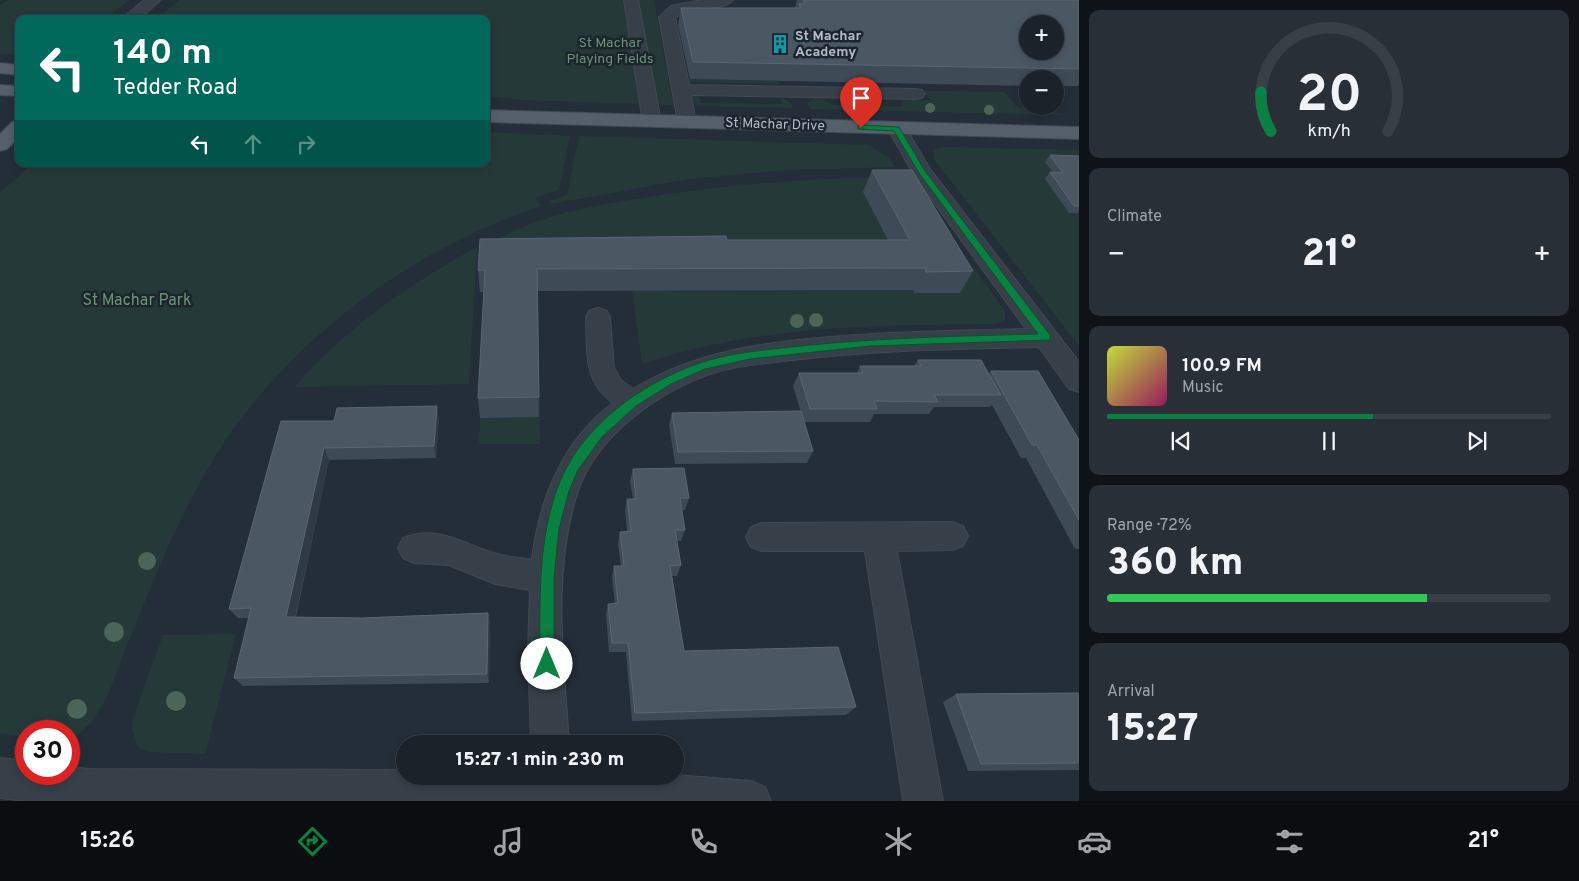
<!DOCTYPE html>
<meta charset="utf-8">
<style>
:root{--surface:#1b222a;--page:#282f36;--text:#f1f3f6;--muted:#a0a4a8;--line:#393f47;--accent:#0b8043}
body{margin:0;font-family:Overpass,sans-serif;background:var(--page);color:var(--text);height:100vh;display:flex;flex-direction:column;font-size:19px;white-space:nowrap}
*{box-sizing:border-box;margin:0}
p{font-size:16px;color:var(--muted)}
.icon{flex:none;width:28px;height:28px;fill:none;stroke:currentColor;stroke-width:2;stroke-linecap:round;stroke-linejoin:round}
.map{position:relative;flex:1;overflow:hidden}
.drawer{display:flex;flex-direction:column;gap:10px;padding:10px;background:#0f1317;width:500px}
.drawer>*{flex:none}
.guide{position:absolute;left:15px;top:15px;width:475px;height:152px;border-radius:10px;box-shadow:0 2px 8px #0003,0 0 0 1px var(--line);background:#00695c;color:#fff;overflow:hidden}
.tools{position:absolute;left:1019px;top:15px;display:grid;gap:10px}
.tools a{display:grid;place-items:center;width:45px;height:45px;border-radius:50%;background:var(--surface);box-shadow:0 2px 8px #0003,0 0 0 1px var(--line);font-size:25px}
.speed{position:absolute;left:15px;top:720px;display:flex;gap:10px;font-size:25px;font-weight:700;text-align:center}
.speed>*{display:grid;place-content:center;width:65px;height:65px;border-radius:50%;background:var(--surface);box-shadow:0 2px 8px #0003,0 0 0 1px var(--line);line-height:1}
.speed .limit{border:8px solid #d22;background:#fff;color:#111}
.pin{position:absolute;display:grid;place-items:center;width:42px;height:42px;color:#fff;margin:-51px -21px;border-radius:50% 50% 50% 0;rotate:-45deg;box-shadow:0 0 5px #0007}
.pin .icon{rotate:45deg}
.me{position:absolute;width:55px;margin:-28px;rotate:0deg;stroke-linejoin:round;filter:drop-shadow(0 0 4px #0008)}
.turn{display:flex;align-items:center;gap:18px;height:105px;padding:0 15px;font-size:22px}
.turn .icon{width:65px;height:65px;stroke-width:2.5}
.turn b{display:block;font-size:35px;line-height:42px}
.lanes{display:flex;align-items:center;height:48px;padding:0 15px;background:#0003;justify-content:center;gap:25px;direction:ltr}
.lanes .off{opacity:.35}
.big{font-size:38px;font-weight:800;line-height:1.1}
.drawer .tile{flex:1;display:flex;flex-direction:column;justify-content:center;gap:8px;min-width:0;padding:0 18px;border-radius:10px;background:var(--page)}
.drawer .dial{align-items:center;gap:0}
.dial svg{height:130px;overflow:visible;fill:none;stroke:var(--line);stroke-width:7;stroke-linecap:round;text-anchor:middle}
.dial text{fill:var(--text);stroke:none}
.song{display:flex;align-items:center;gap:15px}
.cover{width:60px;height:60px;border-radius:8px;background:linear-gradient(135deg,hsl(70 70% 55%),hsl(330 70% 35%))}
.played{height:5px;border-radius:2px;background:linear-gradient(90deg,var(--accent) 60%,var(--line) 60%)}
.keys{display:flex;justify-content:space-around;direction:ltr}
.heat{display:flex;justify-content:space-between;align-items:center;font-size:28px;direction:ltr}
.charge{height:8px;border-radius:4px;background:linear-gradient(90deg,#34c759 72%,var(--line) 0)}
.trip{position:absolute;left:396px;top:735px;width:288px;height:50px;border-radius:25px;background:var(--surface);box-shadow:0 2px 8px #0003,0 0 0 1px var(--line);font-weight:800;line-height:50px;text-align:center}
.tab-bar{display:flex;height:80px;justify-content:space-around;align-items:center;background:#0b0e11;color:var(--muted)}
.tab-bar .icon{width:35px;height:35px}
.tab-bar .current{color:var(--accent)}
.tab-bar b{font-size:22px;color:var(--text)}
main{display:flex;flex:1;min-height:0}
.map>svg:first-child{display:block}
.green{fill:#263939}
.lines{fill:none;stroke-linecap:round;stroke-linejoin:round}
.minor-casing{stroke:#404952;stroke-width:2}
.major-casing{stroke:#404952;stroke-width:2}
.minor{fill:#374049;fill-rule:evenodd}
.major{fill:#555f69;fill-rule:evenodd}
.tree{fill:#4b6658}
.wall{fill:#3f4a57}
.shaded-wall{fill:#2f3a46}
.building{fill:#4b5763;stroke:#5b6672;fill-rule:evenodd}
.route{fill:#0b8043;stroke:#07532c}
.labels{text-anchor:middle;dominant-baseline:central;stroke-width:5;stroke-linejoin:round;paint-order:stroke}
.far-poi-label{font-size:14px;font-weight:bold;fill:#b2bbc5;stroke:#1c252e;text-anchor:start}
.far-park-label{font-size:14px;fill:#6b9472;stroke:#1c252e}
.far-street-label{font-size:14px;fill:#b2bbc5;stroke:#1c252e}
.park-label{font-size:16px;fill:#6b9472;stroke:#1c252e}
</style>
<main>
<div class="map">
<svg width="1079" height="801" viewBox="0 0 1079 801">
<rect width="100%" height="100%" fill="#242e38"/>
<path class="green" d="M8,0H129L105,19H19V55L0,54V5Z
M179,0H654L673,105L523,100L486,96V19H157Z
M686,79L777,81L778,84L687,82Z
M924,91L1005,92L1017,107L1048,108L1062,115L810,109L807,103L815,98L824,100L832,105L903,107L902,103L905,100H930Z
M692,97H699L701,103L782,104L781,98L789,101L793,108L696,106Z
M486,132L570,136L559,190L535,198L541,206C424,245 315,321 240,420C206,465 179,520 157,572C145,601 133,631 121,660C114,679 108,699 96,715C90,725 79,735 69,741V731H26V737L0,733V193L32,164H486Z
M579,136L868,145L889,158L895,167L787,170L689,179L551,204L549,201L567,195Z
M945,147L1079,150V163L1058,179L1069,212L1079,213V346L934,159L933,150Z
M849,178H908L1005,311V319L997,324C878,325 756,325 642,364L632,290L538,291L540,444H479L487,292H480L488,245C533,217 584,207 636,199C707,187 778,181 849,178Z
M477,247L469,384L295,387C345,328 410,284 477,247Z
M236,634L205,754L148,752L138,747L132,729L133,718L163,635Z"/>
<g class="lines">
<g class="minor-casing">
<path id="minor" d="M144,0H160L140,19H122Z
M624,0H638L661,122L659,126H645L643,122Z
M701,0H733C724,12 689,5 675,18L689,85L916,89L922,90L925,94L922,98L916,99L691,95L696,123L694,127H680L678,123L659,17L671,6Z
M897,123L904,125L930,169L1079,362V392L1069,389L1039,347C957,349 875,350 793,360C766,363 739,365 713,373C659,391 597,435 578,491C551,571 564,662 569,744H531L528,649L530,590L495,584L449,565L414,563L403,558L398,548L403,538C439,524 464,545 497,554C508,557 521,558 532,560C539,499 563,440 613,403C583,381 587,351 586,317L589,311L598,308L607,311L610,317L614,368L621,380L633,389C694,352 760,343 829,337C894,331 960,331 1026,329L914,175L888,129L890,125Z
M952,522L963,526L968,536L963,546L952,550L897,551L943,801H903L865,551H762L751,547L746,537L751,527L762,523Z
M0,758L26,761V774H69V767L90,769L405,770V776L675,775L751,781L765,787L771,801H26L0,798Z"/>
</g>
<g class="major-casing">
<path id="major" d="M0,63L19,65V75L0,73Z
M0,85L19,86V96L0,95Z
M486,110L1079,127V139L486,122Z
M19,120V137L7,149L0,151V134L12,122Z"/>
</g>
<use href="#minor" class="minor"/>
<use href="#major" class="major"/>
</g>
<g class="tree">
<circle cx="930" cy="108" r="5"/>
<circle cx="989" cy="110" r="5"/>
<circle cx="816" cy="320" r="7"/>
<circle cx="797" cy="321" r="7"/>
<circle cx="147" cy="561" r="9"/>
<circle cx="114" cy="632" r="10"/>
<circle cx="176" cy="701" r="10"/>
<circle cx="77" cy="709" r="10"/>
</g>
<path class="wall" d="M797,0H1079V86H1055V79H1028V86L690,79L678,25L681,8H795Z
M1050,155L1079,156V213H1069L1045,179L1050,172H1053L1045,162Z
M872,170L973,271L960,293H914L913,290H885L538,291L539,417L480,418L478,398L484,292H480L478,270L727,240H888L863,192Z
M918,360L989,374L991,371L1079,440V549H1075L1026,458H1021L992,405L990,407H934L929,414H874L870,422H804L793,386L799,373H857L860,366H914Z
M672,413L813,451L807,463L675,464L669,425Z
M439,419L436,458L329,460L296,617L361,618L488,613L490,623L489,683L243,686L234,678L249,618H238L229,609L334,421Z
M633,469L689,498L685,510H682L685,530L681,541H677L681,565L677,576H672L684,651L856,707L846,715L632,721L626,652H609L606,614L608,604H615L612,577L614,566H621L618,543L620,532L627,531L625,511L627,499H633L630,481Z
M1079,693V770L968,771L943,702L956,694Z"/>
<path class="shaded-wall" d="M437,406L439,419L436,458L434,446Z
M324,448L329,460L293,627L286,617Z
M488,613L490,623L489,683L487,674Z"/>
<path class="building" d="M803,0H1079V69L693,62L681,8H801L799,4H805ZM1028,24H1055V51H1028Z
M1050,155L1079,156V206H1074L1050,172L1063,173Z
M872,170H912L973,271L926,272L925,268H896L537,269L539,397L478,398L485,270H478L480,239L726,236L727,240H910Z
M918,360H981L1001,395H934L938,402L874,401L877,409H810L799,373H863L860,366H921Z
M991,371H1038L1079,440V520L1037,445H1032Z
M437,406L434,446L324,448L286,617L361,618L488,613L487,674L234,678L251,608L229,609L281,421H334L337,408Z
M801,411L813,451L678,452L672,413Z
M684,468L689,498H680L685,530H675L681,565L670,566L684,651L838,647L856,707L635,713L628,643H612L608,604L618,603L614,566H624L620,532L631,531L627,499H636L633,469Z
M1079,693V763L981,764L956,694Z"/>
<path class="route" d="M861,125L899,127L925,171L1050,335V340L870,346L750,359L705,369L671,384L636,406L602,437L578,470L569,491L559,529L554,578V664L552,669L547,672L542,669L540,664C540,607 537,548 556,492C577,429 639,384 700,363C732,352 767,350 800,346C879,338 958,336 1038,334L919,173L894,131L858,129V126Z"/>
<defs>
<g id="building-bare" transform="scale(1.5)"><path d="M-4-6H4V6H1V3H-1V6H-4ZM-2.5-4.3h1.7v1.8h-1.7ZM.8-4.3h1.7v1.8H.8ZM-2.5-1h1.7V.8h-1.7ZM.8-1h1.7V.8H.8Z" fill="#0f9aa8" stroke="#1c252e" stroke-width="2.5" paint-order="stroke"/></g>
</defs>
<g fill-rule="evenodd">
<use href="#building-bare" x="780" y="44"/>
</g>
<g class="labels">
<g class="far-poi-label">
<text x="795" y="36">St Machar<tspan x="795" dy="16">Academy</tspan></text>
</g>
<g class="far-park-label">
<text x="610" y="43">St Machar<tspan x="610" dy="16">Playing Fields</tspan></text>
</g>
<g class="far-street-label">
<text transform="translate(775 125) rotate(2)">St Machar Drive</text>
</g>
<g class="park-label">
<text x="137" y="301">St Machar Park</text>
</g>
</g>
</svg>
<div class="tools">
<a>+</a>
<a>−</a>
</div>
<div class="speed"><div class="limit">30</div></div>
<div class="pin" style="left:861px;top:128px;background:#d93025"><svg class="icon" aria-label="arrive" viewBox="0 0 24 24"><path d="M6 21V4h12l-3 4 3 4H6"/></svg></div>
<svg class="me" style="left:547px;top:664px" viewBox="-20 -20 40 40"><circle r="19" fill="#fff"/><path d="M0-13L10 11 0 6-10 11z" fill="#0b8043"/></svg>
<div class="trip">15:27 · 1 min · 230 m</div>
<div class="guide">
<div class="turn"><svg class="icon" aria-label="left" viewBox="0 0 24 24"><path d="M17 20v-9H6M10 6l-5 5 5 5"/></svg><div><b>140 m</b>Tedder Road</div></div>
<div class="lanes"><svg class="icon" aria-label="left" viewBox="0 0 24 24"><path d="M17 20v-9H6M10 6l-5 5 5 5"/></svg><svg class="icon off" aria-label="ahead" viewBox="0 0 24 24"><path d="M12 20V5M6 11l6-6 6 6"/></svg><svg class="icon off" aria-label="right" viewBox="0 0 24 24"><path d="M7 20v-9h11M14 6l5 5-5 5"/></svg></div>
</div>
</div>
<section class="drawer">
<div class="tile dial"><svg viewBox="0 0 100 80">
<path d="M14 69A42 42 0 1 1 86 69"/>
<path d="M14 69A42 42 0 0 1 8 45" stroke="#0b8043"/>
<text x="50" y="56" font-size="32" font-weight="700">20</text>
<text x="50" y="72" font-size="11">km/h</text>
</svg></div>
<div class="tile"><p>Climate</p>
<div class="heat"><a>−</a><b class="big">21°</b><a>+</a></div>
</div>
<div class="tile">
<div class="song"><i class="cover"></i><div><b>100.9 FM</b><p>Music</p></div></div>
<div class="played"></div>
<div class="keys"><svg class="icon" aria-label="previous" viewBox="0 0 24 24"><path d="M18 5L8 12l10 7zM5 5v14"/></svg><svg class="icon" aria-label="pause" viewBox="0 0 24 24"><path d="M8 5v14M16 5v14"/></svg><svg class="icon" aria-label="next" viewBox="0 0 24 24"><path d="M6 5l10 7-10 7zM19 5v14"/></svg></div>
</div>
<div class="tile"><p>Range · 72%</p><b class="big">360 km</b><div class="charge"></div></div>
<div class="tile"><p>Arrival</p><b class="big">15:27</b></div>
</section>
</main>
<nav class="tab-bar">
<b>15:26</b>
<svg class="icon current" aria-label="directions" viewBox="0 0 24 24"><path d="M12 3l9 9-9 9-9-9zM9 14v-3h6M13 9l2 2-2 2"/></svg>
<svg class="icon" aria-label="music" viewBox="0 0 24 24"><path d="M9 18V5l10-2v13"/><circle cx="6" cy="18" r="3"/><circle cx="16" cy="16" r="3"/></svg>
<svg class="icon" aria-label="phone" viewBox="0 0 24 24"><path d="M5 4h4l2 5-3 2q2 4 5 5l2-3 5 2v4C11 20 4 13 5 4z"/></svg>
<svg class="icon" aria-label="climate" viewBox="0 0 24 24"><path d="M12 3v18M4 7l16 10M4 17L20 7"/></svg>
<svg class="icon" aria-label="car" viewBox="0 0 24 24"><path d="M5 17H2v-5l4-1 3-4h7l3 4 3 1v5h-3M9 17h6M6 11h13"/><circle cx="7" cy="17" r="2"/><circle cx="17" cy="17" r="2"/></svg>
<svg class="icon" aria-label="filters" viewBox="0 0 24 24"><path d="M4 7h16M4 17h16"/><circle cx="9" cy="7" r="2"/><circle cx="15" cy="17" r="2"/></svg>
<b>21°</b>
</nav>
